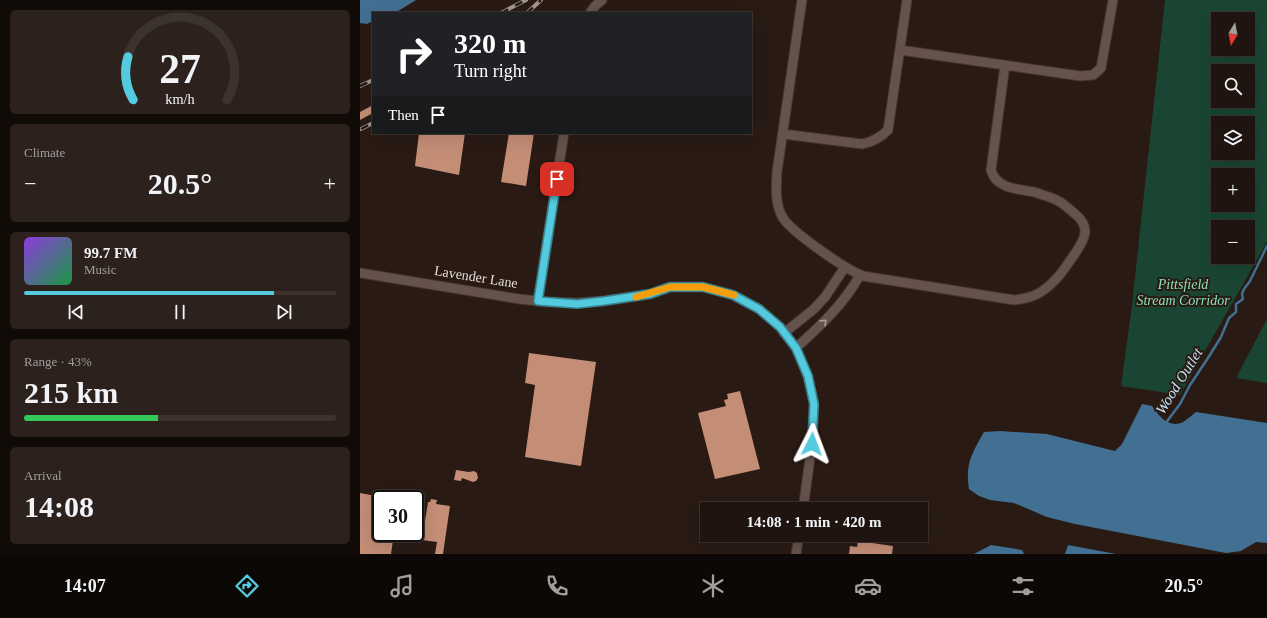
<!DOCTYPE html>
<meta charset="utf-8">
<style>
:root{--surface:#1f140f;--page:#2c211d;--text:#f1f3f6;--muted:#a19e9e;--line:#3c332f;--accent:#54cade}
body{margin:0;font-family:Georgia,serif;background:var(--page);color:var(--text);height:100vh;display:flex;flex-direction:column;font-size:15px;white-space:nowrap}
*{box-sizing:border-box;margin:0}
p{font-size:13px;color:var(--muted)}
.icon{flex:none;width:22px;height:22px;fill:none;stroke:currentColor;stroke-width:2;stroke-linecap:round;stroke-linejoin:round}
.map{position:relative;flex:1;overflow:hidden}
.details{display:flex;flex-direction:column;gap:10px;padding:10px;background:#110b08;width:360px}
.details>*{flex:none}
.banner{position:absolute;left:12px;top:12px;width:380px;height:122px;border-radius:0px;box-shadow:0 4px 16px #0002,0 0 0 1px var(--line);background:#202124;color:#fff;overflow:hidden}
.needle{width:26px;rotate:190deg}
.controls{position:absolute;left:851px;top:12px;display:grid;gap:8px}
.controls a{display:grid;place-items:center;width:44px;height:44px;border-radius:0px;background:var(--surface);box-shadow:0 4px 16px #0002,0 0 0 1px var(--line);font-size:20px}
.speed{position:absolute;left:12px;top:490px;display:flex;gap:8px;font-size:20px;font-weight:700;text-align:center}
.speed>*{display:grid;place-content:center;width:52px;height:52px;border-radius:50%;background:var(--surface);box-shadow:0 4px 16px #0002,0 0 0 1px var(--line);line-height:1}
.speed .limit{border:2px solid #111;border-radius:6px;background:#fff;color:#111}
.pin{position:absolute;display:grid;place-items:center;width:34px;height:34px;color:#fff;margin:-17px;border-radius:8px;box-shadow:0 2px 6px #0006}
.me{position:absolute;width:44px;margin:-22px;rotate:3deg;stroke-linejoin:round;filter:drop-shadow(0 0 3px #0008)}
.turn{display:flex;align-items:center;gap:14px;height:84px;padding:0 16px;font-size:18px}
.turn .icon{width:52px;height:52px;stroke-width:2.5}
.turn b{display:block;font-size:28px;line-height:34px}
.then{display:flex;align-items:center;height:38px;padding:0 16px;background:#0003;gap:8px;font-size:15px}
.big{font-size:30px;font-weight:700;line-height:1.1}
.details .widget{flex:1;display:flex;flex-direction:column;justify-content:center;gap:6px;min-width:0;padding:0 14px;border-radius:6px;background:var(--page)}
.details .dial{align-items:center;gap:0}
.dial svg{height:104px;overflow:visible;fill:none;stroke:var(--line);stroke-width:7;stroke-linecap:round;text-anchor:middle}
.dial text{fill:var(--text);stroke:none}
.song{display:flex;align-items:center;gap:12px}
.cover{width:48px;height:48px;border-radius:6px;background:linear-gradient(135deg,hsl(270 70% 55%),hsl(140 70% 35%))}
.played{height:4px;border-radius:2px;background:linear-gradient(90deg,var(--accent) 80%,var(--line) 80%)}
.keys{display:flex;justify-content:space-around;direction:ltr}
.heat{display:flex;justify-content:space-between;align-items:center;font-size:22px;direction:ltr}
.charge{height:6px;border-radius:3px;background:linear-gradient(90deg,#34c759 43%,var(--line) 0)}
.trip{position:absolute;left:340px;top:502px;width:228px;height:40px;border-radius:0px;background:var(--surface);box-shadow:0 4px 16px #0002,0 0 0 1px var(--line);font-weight:700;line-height:40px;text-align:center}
.tabs{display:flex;height:64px;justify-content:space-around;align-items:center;background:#0c0806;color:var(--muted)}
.tabs .icon{width:28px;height:28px}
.tabs .selected{color:var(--accent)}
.tabs b{font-size:18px;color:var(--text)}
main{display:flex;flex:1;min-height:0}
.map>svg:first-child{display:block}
.green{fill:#1a4533;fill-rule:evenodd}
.water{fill:#427092}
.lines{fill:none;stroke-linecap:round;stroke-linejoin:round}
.stream{stroke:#427092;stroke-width:2.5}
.building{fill:#c38d76}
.minor-casing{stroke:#403431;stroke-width:11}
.minor{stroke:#64524b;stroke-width:9}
.rail-casing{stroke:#a19590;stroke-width:4}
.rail{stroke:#291a14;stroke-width:2.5;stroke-dasharray:8;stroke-linecap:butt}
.oneway{stroke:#ab9d97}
.route-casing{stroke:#378390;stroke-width:10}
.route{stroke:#54cade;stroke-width:7}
.slow{stroke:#f59e0b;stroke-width:7}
.labels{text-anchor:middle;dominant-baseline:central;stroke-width:4;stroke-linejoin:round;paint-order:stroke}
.street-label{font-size:14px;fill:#e5dad6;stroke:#291a14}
.park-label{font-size:14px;font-style:italic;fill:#87e1b9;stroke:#291a14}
.water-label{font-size:15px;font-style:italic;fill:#c6e1f7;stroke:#291a14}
</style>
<main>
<section class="details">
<div class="widget dial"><svg viewBox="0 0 100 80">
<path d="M14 69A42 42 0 1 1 86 69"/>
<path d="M14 69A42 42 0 0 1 10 36" stroke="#54cade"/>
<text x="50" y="56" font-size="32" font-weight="700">27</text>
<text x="50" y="72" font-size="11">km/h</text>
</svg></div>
<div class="widget"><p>Climate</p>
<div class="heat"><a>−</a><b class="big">20.5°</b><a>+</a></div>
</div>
<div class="widget">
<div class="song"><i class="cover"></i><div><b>99.7 FM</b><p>Music</p></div></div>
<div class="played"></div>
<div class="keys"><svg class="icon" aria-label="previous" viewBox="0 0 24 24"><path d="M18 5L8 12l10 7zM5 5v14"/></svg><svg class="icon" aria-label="pause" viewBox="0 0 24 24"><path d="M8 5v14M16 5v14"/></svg><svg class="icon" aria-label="next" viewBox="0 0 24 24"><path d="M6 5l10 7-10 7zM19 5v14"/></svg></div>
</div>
<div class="widget"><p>Range · 43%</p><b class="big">215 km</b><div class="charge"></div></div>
<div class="widget"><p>Arrival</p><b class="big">14:08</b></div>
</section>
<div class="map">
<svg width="907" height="554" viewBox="0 0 907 554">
<rect width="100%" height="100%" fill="#291a14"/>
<path class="green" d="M805,0H907V242L820,395L761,386L772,305ZM858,19H888V49H858ZM858,71H888V101H858ZM858,123H888V153H858ZM858,175H888V205H858ZM858,227H888V257H858Z
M907,319V383L876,378Z"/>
<path class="water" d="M0,0H56L35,13H13V21L7,24L0,23Z
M782,404L792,406C799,416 809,429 823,422C828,419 832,415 836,412L907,423V543L896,542L881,551L866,553L715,524L687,517L654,503L630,500L619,496L609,489C605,464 612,453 624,432L640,431L687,434L755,451L762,444Z
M631,545L662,550L664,554H614Z
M708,545L756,554H705Z"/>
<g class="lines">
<path class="stream" d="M805,424L820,404L830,385L848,358L861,337L869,318L876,312V304L883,299L882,294L884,289L890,281L907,246"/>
</g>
<path class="building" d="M13,105V113L0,120V112Z
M59,133H105L99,175L55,166Z
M149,133H174L166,186L141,182Z
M169,353L236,362L221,466L165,457L175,385L165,383Z
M380,391L400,469L355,479L338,413L366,406L364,400L368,399L367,394Z
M96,470L109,472L114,471L117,473L118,478L116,481L113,482L102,478L101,481L94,480Z
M0,493L21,497V533H34L31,554H0Z
M71,499L77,500L76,504L90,506L83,554H75L77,542L62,540L68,502H70Z
M498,541L533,546L532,554H489L490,546L497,547Z"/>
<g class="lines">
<g class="minor-casing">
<path id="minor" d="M442,0L417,172C416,187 415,205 423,218C433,233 485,269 503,276L654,300C673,298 683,293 696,279C703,272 708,263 714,255C725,239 732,227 714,213C707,207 701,201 692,198C686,196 680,194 674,192C659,189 636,189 631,170L645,65
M230,13L235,6L242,0
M540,50L720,76L733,75L741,68L753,0
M423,134L502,144C513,142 520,138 528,130L547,0
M0,273L159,299L188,302L217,303L244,301L290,294L310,287H343L373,295L399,309L420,327L436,348L448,377L454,404L452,444L443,509
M178,301L204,133
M424,333L454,309L465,297L485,267
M436,348C460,326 484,304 500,275
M436,554L439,535"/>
</g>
<use href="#minor" class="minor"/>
<g class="rail-casing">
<path id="rail" d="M141,13L166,0
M167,13L181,0
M0,86L13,80
M1,129L13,123"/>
</g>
<use href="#rail" class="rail"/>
</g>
<defs><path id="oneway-chevron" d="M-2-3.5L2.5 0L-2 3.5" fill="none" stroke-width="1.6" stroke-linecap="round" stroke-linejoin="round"/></defs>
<use class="oneway" href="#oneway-chevron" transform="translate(464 322) rotate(-44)"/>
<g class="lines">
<g class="route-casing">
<path id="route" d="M197,179L178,301L217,304L244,301L290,294L310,287H343L373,295L399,309L420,327L436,348L448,376L454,404L452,444"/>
</g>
<use href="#route" class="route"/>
<path class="slow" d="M276,297L310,287H343L374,295"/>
</g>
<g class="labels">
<g class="street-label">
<text transform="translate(116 277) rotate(9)">Lavender Lane</text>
</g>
<g class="park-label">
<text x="823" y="284">Pittsfield<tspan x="823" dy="16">Stream Corridor</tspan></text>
</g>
<g class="water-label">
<text transform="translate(819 381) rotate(-58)">Wood Outlet</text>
</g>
</g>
</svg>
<div class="controls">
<a><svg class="needle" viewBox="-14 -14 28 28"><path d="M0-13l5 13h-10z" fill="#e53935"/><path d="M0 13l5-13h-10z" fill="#a19e9e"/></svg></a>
<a><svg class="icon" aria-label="search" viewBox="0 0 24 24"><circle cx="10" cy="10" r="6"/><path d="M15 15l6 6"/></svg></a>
<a><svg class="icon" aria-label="layers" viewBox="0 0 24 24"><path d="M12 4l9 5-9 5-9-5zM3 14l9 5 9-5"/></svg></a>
<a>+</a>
<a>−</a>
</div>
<div class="speed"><div class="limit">30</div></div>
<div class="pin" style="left:197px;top:179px;background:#d93025"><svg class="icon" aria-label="arrive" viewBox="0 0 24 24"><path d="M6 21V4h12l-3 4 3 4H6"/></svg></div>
<svg class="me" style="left:452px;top:444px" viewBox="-20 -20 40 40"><path d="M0-17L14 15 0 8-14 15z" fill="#54cade" stroke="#fff" stroke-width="4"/></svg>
<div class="trip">14:08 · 1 min · 420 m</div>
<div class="banner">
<div class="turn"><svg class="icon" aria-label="right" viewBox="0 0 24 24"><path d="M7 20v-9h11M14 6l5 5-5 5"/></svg><div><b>320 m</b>Turn right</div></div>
<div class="then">Then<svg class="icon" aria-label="arrive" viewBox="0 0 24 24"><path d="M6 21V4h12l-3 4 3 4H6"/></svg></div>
</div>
</div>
</main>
<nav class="tabs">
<b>14:07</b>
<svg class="icon selected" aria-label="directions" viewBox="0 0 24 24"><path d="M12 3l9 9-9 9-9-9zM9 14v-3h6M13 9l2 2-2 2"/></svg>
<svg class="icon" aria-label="music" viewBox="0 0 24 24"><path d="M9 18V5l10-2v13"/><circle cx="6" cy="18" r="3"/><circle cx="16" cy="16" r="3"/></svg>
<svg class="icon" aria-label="phone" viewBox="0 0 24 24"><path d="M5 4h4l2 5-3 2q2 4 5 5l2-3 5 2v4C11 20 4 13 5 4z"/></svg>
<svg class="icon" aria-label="climate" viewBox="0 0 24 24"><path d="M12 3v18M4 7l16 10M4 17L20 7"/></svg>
<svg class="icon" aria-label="car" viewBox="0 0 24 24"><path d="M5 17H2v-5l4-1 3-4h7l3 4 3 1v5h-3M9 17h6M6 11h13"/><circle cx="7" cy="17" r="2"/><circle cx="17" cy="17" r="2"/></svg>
<svg class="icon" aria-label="filters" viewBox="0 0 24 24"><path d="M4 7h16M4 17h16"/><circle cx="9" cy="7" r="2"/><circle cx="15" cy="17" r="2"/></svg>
<b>20.5°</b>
</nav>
